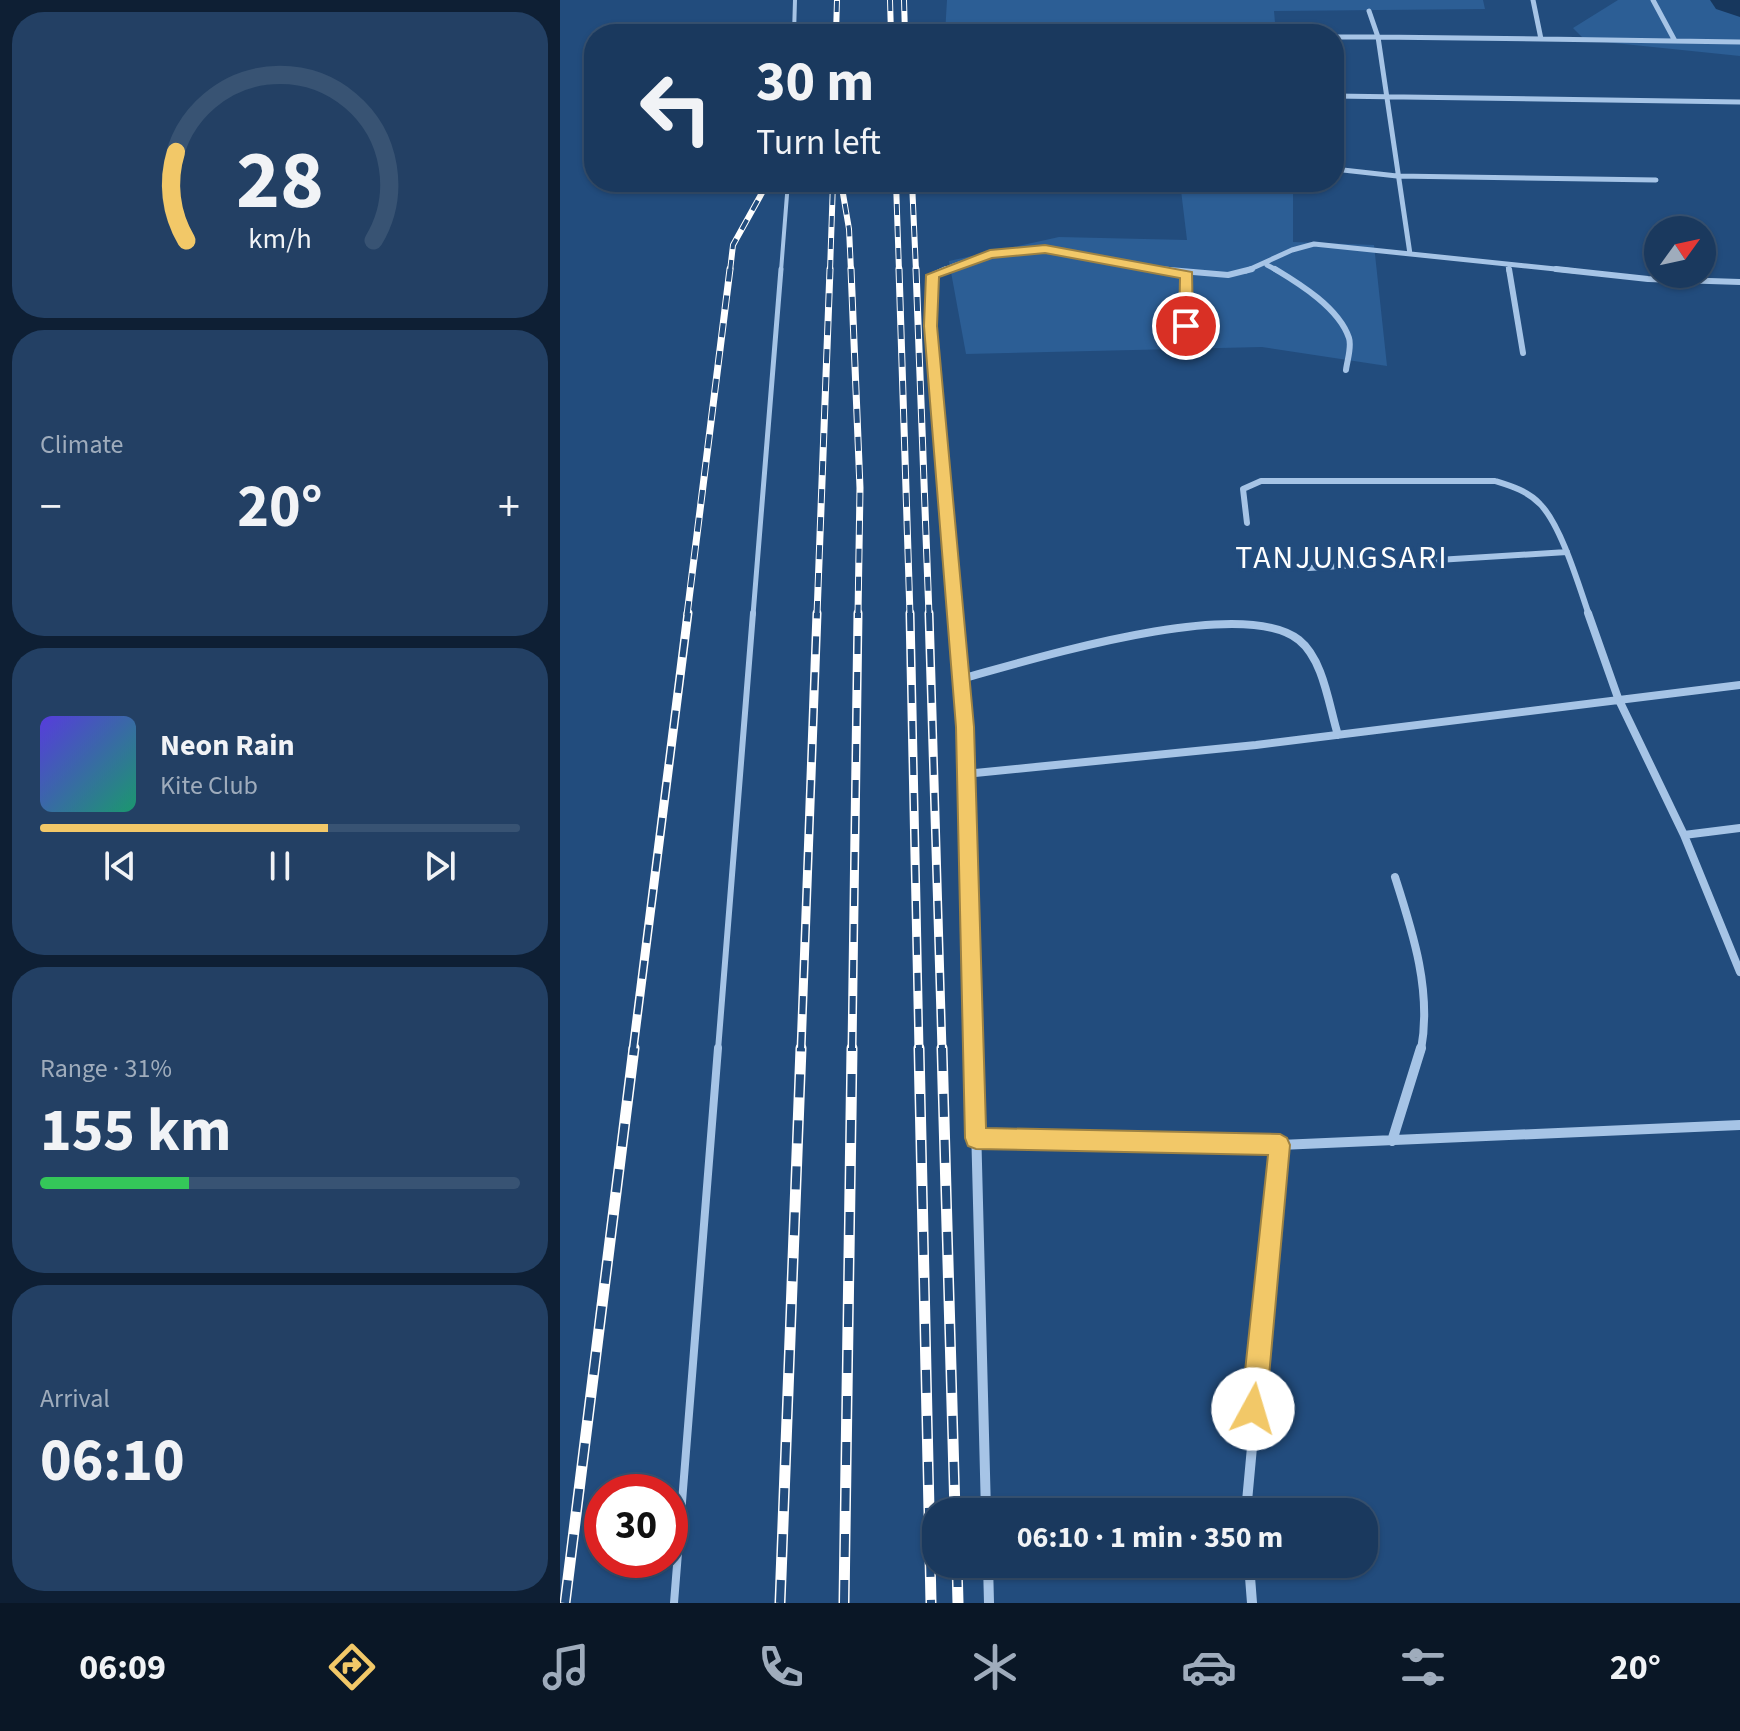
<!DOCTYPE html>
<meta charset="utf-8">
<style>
:root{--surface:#1a395e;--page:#234064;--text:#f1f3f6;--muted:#9facbc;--line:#385373;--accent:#f2c868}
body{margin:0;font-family:"Source Sans 3",sans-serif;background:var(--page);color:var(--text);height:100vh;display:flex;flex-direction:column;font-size:30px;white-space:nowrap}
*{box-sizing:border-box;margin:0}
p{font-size:26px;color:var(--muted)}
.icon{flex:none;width:44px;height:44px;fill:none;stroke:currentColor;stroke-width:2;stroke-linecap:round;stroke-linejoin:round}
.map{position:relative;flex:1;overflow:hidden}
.details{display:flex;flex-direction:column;gap:12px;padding:12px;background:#0e1f34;width:560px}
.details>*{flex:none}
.top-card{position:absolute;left:24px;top:24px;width:760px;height:168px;border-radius:32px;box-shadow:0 2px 6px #0004,0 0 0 2px var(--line);background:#1a395e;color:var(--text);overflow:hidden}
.needle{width:52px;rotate:57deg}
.fabs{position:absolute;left:1084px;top:216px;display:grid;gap:16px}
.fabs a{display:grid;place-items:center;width:72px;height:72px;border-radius:50%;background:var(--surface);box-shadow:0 2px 6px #0004,0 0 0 2px var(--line);font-size:40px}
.speed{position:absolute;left:24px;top:1474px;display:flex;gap:16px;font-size:40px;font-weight:700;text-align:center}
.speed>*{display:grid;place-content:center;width:104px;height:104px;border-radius:50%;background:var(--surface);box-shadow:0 2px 6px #0004,0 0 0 2px var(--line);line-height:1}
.speed .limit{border:12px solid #d22;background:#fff;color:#111}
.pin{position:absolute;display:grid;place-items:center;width:68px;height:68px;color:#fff;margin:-34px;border:4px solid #fff;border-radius:50%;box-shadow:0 2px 8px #0007}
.me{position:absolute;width:88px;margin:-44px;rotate:6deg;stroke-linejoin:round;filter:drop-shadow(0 0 6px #0008)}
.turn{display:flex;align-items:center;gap:28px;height:168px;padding:0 40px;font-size:36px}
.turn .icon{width:104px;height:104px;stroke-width:2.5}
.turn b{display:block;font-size:56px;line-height:68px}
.big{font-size:60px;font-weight:700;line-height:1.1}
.details .widget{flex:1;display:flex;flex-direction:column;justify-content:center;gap:12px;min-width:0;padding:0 28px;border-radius:32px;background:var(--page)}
.details .dial{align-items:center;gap:0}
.dial svg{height:208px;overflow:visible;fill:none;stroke:var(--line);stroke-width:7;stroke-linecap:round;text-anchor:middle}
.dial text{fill:var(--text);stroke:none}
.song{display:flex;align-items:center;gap:24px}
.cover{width:96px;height:96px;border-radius:12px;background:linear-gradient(135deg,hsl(250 70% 55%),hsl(160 70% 35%))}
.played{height:8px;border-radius:4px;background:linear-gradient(90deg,var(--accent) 60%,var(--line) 60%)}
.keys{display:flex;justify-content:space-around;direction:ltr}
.heat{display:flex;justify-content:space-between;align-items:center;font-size:44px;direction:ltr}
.charge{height:12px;border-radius:6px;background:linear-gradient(90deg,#34c759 31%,var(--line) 0)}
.trip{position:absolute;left:362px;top:1498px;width:456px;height:80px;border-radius:32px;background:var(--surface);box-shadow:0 2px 6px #0004,0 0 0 2px var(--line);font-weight:700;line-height:80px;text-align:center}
.menu{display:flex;height:128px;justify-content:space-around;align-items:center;background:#0a1726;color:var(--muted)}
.menu .icon{width:56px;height:56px}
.menu .on{color:var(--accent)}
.menu b{font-size:36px;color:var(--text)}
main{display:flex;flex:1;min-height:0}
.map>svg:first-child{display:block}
.green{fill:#2c5e95}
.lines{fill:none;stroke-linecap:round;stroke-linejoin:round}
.river{fill:#17375d;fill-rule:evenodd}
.lane-far3{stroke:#a6c4e6;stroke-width:4}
.lane-far2{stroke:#a6c4e6;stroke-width:5}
.lane-far1{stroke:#a6c4e6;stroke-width:6}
.lane{stroke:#a6c4e6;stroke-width:8}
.street-far3{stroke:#a6c4e6;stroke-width:5}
.street-far2{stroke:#a6c4e6;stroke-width:6}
.street-far1{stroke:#a6c4e6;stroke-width:8}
.street{stroke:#a6c4e6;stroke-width:10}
.rail-far3-casing{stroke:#fff;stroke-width:6}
.rail-far2-casing{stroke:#fff;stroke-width:7}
.rail-far1-casing{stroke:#fff;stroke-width:9}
.rail-casing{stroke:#fff;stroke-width:11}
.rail-far3{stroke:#224c7d;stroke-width:4;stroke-dasharray:11;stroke-linecap:butt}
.rail-far2{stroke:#224c7d;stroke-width:5;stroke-dasharray:14;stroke-linecap:butt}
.rail-far1{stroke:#224c7d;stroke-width:6;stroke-dasharray:18;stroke-linecap:butt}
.rail{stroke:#224c7d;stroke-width:8;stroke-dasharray:23;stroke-linecap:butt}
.route{fill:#f2c868;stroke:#9d8244;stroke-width:2}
.labels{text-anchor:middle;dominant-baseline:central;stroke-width:8;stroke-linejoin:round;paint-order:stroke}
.quarter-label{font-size:32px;letter-spacing:2px;fill:#fff;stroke:#224c7d}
</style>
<main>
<section class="details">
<div class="widget dial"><svg viewBox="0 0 100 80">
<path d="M14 69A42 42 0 1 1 86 69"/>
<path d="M14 69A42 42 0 0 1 10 35" stroke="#f2c868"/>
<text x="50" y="56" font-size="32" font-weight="700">28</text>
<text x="50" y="72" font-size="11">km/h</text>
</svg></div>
<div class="widget"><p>Climate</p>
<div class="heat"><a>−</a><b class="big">20°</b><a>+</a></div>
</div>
<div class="widget">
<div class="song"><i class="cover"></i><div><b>Neon Rain</b><p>Kite Club</p></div></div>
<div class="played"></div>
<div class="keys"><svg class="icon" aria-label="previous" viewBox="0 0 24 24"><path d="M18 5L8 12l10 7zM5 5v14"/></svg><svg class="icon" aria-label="pause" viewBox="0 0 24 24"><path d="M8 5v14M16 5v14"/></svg><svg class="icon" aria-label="next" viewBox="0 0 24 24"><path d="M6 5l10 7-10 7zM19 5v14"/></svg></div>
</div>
<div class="widget"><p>Range · 31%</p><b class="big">155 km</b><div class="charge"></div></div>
<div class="widget"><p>Arrival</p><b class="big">06:10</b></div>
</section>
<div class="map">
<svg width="1180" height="1603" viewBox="0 0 1180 1603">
<rect width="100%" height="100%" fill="#224c7d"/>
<path class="green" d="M387,0H923L925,9L714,11L716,34H385Z
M1058,0H1180V56L1025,40L1013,28Z
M620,182H733V242L814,245L827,366L702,347L406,354L389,261L499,237L627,240Z"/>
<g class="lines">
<path class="river" d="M1150,0H1180V17L1156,9Z"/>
<path class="lane-far3" d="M234,34L235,0
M221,271L228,182"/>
<path class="lane-far2" d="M612,345L625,322L627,275
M193,615L221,269"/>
<path class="lane-far1" d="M158,1050L193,613"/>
<path class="lane" d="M114,1603L158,1048"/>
<path class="street-far3" d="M1093,0L1115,41
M774,37H818L809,11
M981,39L1180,42
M774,96L1180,102
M783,170L837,176L1096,180
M850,254L818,37L981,39L973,0
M707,265L718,271
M948,265L949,271
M381,271C470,233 522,258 611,271
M686,271L732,250L754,244L1015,271"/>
<path class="street-far2" d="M386,269L373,275L370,326L395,615
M598,269L668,275L692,269
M715,269C740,284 779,308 789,338C792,347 787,361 786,370
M949,269L963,353
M996,269L1088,279L1180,282
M687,523L683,489L701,481H935C951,486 968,491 980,504C1001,525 1019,586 1029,615
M749,568L1007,552"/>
<path class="street-far1" d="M395,613L405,727L414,1050
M1028,613L1058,698L1124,835L1180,828
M401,679C471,660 681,594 739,640C764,660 769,707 778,735
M405,774L696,745L1180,685
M1124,835L1180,972
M835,877C853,933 872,991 861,1050"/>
<path class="street" d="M414,1048L426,1512
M416,1138L720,1145L1180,1125
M832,1141L861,1048
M686,1512L720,1145
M428,1564L429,1603
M689,1564L692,1603"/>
<g class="rail-far3-casing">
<path id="rail-far3" d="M330,0L331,34
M344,0L345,34
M276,34L277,0
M281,182L289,229L291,271
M336,182L339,271
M352,182L356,271
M170,271L173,245L208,182
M270,271L273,182"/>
</g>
<g class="rail-far2-casing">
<path id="rail-far2" d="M291,269L300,488L298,615
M339,269L350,615
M356,269L369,615
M127,615L170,269
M257,615L270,269"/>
</g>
<g class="rail-far1-casing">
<path id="rail-far1" d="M350,613L359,1050
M369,613L382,1050
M73,1050L128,613
M241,1050L257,613
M292,1050L298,613"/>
</g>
<g class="rail-casing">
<path id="rail" d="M359,1048L371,1603
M382,1048L395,1512
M397,1564L398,1603
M5,1603L74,1048
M220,1603L241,1048
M284,1603L292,1048"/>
</g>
<use href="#rail-far3" class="rail-far3"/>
<use href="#rail-far2" class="rail-far2"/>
<use href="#rail-far1" class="rail-far1"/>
<use href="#rail" class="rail"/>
</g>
<path class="route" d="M485,245L632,272L633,326L626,330L619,326L620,278L485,253L432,258L379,277L377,326L414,727L426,1128L720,1134L727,1138L730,1145L706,1409L702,1418L693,1421L685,1418L681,1409L708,1155L416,1149L408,1146L405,1138L396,727L364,326L366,275L430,250Z"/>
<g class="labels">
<g class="quarter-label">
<text x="782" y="558">TANJUNGSARI</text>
</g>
</g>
</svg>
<div class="fabs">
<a><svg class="needle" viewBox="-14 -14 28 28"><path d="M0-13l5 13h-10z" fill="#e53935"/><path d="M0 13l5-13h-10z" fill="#9facbc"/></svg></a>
</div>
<div class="speed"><div class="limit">30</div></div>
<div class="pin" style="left:626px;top:326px;background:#d93025"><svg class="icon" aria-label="arrive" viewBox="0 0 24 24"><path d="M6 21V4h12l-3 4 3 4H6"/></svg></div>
<svg class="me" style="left:693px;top:1409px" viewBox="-20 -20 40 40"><circle r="19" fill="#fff"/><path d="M0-13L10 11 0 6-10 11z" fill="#f2c868"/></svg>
<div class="trip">06:10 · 1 min · 350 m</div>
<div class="top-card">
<div class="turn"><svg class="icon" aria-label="left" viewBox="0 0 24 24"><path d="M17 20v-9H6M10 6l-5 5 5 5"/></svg><div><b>30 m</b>Turn left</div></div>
</div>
</div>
</main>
<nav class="menu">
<b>06:09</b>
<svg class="icon on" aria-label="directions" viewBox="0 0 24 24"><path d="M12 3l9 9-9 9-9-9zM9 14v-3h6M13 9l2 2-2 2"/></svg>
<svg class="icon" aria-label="music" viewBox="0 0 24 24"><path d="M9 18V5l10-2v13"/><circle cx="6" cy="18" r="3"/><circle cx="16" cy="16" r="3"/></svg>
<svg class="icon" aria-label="phone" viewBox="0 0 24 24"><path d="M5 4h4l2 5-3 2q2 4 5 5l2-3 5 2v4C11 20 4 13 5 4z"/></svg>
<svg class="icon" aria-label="climate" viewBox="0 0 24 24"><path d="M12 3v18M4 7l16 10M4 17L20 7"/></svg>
<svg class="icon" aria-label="car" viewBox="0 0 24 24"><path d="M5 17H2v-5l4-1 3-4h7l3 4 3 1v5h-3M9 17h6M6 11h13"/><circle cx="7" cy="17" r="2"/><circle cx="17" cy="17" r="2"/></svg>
<svg class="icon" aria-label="filters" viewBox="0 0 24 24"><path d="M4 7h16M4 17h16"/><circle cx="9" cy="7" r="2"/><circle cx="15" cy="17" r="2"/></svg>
<b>20°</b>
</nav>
